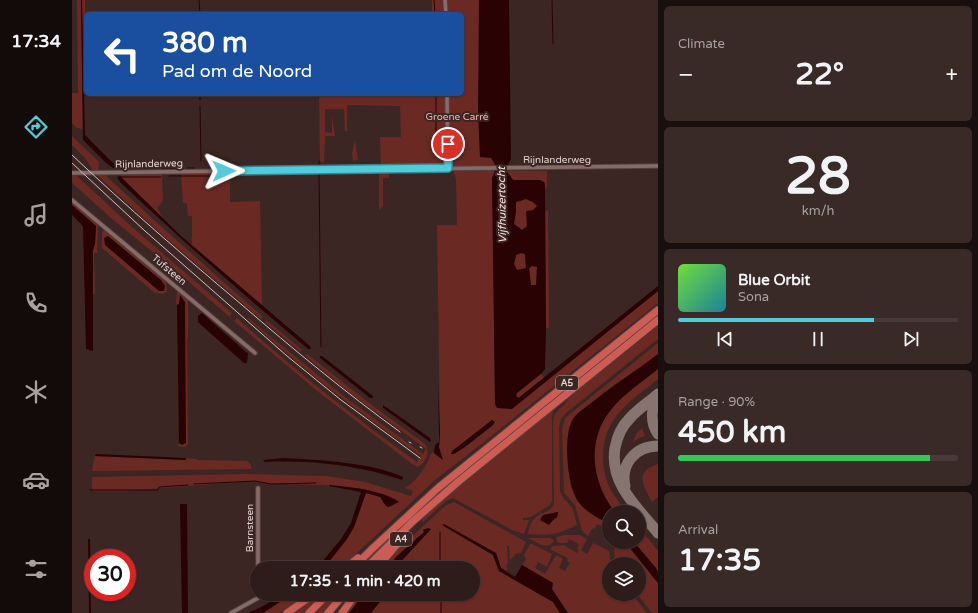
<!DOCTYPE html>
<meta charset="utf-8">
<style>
:root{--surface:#2d1c1a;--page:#392927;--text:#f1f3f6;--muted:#a7a1a2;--line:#483a39;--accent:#52cbda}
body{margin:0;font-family:"Varela Round",sans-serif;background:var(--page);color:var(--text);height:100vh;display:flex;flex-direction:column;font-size:15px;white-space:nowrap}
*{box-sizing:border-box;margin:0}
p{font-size:13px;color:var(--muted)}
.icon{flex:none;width:22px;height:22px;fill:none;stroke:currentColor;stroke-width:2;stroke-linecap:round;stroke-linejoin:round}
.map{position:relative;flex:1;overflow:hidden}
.side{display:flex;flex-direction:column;gap:6px;padding:6px;background:#190f0e;width:320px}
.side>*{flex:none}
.guide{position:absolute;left:12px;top:12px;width:380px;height:84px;border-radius:6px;box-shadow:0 1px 3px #0004,0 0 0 1px var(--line);background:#1a4fa0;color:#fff;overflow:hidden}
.fabs{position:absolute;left:530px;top:505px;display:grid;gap:8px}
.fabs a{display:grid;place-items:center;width:44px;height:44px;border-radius:50%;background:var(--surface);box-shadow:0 1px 3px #0004,0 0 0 1px var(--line);font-size:20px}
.speed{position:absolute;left:12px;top:549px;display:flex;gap:8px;font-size:20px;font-weight:700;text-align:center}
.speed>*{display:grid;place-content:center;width:52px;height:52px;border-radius:50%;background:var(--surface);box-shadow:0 1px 3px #0004,0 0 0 1px var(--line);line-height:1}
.speed .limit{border:6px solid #d22;background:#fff;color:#111}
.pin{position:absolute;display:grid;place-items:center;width:34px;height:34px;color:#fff;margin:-17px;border:2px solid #fff;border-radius:50%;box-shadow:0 1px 4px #0007}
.me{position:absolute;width:44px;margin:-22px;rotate:89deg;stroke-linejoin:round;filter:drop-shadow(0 0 3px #0008)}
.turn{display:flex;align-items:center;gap:14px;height:84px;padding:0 12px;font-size:18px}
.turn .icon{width:52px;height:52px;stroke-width:2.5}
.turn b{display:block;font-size:28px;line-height:34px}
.big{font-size:30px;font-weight:700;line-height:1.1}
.side .tile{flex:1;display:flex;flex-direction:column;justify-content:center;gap:6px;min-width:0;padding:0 14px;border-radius:6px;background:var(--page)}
.side .dial{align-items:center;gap:0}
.dial b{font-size:52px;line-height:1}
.song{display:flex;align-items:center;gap:12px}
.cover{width:48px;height:48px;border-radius:6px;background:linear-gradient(135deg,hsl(100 70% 55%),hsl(190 70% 35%))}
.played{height:4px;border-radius:2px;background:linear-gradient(90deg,var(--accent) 70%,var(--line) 70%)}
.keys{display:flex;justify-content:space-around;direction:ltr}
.heat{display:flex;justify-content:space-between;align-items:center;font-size:22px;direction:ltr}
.charge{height:6px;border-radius:3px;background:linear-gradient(90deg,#34c759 90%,var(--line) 0)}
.trip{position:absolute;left:178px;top:561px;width:230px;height:40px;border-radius:20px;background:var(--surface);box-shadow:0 1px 3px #0004,0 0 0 1px var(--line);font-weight:700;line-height:40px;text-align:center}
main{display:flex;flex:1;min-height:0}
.tabs{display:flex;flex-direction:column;width:72px;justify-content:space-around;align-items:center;background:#120b0a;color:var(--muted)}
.tabs .icon{width:28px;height:28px}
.tabs .current{color:var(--accent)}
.tabs b{font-size:18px;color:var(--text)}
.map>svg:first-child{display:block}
.green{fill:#6b2924;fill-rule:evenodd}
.water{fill:#290303;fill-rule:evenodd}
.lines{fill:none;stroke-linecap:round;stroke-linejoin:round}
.stream{stroke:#290303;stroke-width:1}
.taxiway{stroke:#867471;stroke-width:11}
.minor-casing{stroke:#54413f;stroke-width:5.5}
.motorway-casing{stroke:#54413f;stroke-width:9}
.minor{stroke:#866c68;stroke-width:3.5}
.motorway{stroke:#cc5c54;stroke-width:7}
.rail{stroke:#d0c1bf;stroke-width:1}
.route-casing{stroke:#35848e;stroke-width:10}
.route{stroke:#52cbda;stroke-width:7}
.labels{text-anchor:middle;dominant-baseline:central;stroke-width:4;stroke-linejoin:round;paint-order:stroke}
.shield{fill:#3c2623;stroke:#b09f9d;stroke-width:1}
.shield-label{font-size:9px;font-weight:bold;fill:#e2d3d1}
.park-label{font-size:10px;fill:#fab3ab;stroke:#3c2623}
.street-label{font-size:10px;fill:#e2d3d1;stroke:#3c2623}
.water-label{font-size:11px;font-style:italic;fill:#f7dedb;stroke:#3c2623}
</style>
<main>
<nav class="tabs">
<b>17:34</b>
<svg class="icon current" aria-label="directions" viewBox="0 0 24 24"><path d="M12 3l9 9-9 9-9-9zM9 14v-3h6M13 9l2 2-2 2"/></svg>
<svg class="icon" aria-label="music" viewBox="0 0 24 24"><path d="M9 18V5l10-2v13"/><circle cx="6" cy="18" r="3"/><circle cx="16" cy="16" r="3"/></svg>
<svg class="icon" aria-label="phone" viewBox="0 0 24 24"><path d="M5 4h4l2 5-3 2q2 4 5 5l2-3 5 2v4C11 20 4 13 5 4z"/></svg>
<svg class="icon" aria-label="climate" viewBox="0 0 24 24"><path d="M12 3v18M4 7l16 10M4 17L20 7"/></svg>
<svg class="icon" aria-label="car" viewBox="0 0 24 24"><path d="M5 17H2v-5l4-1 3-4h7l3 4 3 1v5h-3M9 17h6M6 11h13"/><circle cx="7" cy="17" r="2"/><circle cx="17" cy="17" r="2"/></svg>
<svg class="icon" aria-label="filters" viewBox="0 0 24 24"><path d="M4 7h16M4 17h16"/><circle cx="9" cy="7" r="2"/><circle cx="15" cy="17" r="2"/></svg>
</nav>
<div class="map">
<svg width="586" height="613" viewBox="0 0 586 613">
<rect width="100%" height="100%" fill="#3c2623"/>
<path class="green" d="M5,0H9L11,129L5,128L0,123V93H6Z
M10,0H13L14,93H11Z
M360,0H407L419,158L425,166L309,167L308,137H329L328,106L275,105V131H273L272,109H253V132L260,133V115L263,136H253L252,163L248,161L247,94H390V14H360Z
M0,136L27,162L26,172H22L13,158L0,145Z
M283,140L286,160L281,161L280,153Z
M382,170H424L420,178L423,403L425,408L440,409L586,291V303L412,442L363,480L269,568H252L275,539L282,527L294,493L308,496L312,504L319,507L324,502V500L292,489L257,485V486L254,485L201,484L180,481L53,491H20V477L174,474L254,476L293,482L339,496L341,491L333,488C347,479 354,467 360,452L370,459L367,450L368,433L365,225H385L384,180L383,175L382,174ZM420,420L421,425L393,447L379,453Z
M435,171H475V186L473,191V184L441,180Z
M307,172H317V178H311V206L307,210Z
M54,174H90L91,201L85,208L92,220L48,176Z
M109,174H158V202L188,201L190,305L120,245V216H116L115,204L111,202Z
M25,175H33L92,229L191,317L189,319L88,233Z
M0,176H5L60,227L160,313L158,316L160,319L109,275L39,218L0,183Z
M454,199L461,202L465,206C459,214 458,224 450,230L442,224L444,212V202Z
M0,202L26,225L25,253H22L23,294H21V250L23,244L24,226L0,205Z
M473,210L476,211L477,328H474Z
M34,230L95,281L94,282L95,291L93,293L89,294L84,292L83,293L30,248V231Z
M449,253L453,254L454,269L445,270L442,264L444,255Z
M460,265L465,267L464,285H459L457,268Z
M106,290L116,298V337L115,340L116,444L113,447L105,446L108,443V296L107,304L105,305L104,303L105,292Z
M165,318C222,370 282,417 345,462L349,456C289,414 230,369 176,319L177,318L193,332L274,398L351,454L354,449L278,393L193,322L194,320L230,350L229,352L233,355L235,354L301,406L353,444C359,452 353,463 346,467L340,464L244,390L162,321Z
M586,326V339L494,413L489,419L487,427L488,491L491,498L500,507L505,524C501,528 498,528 494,530C482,536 469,535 456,534C461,508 474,518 482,504L481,420C483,409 493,407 497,397ZM486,512L485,517L480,521L477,525L471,515Z
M586,343V354L569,367L539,387L506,413L497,427L496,434V467L499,488L526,518L537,524V530L525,524L523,528L520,529L516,536L510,531L503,505L492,493L490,429L493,418L499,413Z
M586,369V379C573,390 557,400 546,414C530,432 527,461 536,484C540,494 548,503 555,512H543C520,484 514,441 538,411C551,394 570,382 586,369Z
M469,374L472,378L449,396L446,398L444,395L445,393Z
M481,410L480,419V501L478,505L459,517L451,518V520H457L452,534L442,531L381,498L374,501L351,522L350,519L377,494Z
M570,428L573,436L567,438L561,442L564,434Z
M23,456L113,460L114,458L125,459V460L175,461L179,465V469L20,471Z
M586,464V497L580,502C571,485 562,472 586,464Z
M382,502L454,542L449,553L444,554L438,560L437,546H435L436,563L434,567L436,568L434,571L429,568L424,553L370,525L421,555L427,571L481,602L488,613H299L314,594H401V568H323L359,529H352L351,530L352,532L325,556L317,567L307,568L331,540L334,542L373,506Z
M327,527L328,529L290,568H286Z
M567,527L586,551V572L562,542H567Z
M493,535H508L515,539L509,550L515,554L521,543L537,551L539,564H537V594H560L575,613H496L480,589L481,583L450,565L454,559L452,555L458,544H460L480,554L475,567L466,562L463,568L473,574L484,555L491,559L487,568L493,571L498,563L495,561L496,559L494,557L479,550V548L481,546L493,545V546L505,553L507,550L505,549L507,544L497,539L495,543H486L484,537Z
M456,538H478L481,540V542C475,550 463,542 456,538Z
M544,542H553L586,583V613H580L565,594H567V564H543L542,551Z
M220,594H236L208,613H191Z
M244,594H250L231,613H217Z
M261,594H268L252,613H242Z
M287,594H292L277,613H272Z"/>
<path class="water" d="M9,0H10L13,135L43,165V168H41L33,162L11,140Z
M407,0H437L439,159L435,166V172L441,180H468L472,182L473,184L474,328L473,369L470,373L445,393L444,396L447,398L449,396L586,286V291L440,409L425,408L423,404L420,178C424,169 425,166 419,158L408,157L406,114ZM454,199L461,202L465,206L461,210L454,211L455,227L450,230L442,224L444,212V202ZM449,253L453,254L454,268L445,270L442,264L444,255ZM460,266L465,267L464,285H459L457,268Z
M48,176L109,236L238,346L239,349H236C172,295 109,240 48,182L45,177Z
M0,205L24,226L23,244L21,250V351L14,349L11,227L10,225L0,215Z
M36,236L89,280L93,286L92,291H87L33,245L32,238Z
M108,295L113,302L114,443L110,445L107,443L105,305L107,304Z
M130,313L174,352L176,353L175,363H172L128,324L126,322V316Z
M586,354V369C570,382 551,394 538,411C514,441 520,484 543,512H537V524C525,517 511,511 504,498C495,482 490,431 503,416C509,410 516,406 522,401C543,384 565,370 586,354Z
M248,356H250L301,396V398H298L248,358Z
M366,381L368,433L367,447L371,460L362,453L363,445L367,442V438Z
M311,405L358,438L359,441L358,442L311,408Z
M420,420L423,422L421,425L393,447L382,454H379L380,451Z
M24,454L114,458V460L23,456Z
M211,458C248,460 298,462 331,477V478L330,480C286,465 239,460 193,462L191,460Z
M257,485C277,487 311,490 327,502L316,507L314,506L308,497L294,493L282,527L275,539L252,568H245L269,539L279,523L289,492L257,486Z
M108,504H115L116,613H110Z
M486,512L485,517L480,521L477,525L468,520L471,515Z
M372,524L424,553L429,568L443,577L450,565L481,583L480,589L496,613H488L481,602L427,571L421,555L370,525Z
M356,528L359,529L323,568H315L325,556L352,532L351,530Z
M16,539H18L19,613H17Z
M553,542H562L584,568L586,572V583Z
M210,594H220L191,613H176L193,605Z
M292,594H314L299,613H277Z"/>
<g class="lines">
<path class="stream" d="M127,0L128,14
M362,0L363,14
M480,0L481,44
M128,94V100
M364,94V142
M128,106L129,161
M247,161V166
M59,168H68
M72,168H81
M91,168H108
M115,168H122
M48,169H52
M247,173L249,347
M305,173H334
M248,174L298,173
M97,176H152
M49,177H89
M122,484L183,481L199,484L244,483
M18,490H86L87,487L116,485
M368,532V568
M369,594V613"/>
<path class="taxiway" d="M586,394C577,402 566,409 558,418C550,426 545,437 543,448C537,483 566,508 586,533
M586,396C579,408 578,422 586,434
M553,486C548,465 563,446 586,446"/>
<g class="minor-casing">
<path id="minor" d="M373,0L374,14
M375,94L376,168
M0,173L586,166
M0,200L183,353
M186,488V568
M159,613L186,598V594"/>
</g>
<g class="motorway-casing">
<path id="motorway" d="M274,568L286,558
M281,568L300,549L366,488L586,310
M294,568L340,522L387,481L586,320
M305,568L332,536
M215,613L242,594
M237,613L256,594
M256,613L272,594
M270,613L284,594"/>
</g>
<use href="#minor" class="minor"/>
<use href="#motorway" class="motorway"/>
<path class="rail" d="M0,155C55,207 112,256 170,305C221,349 273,392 328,432
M0,163L73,231L215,356L269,400L348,458
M337,442L339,443
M348,447L350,448"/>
</g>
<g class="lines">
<g class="route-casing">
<path id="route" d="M152,171L376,168V144"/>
</g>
<use href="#route" class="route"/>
</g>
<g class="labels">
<g class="shield">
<rect x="484" y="376" width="22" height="14" rx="3"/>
<rect x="318" y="532" width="22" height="14" rx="3"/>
</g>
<g class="shield-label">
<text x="495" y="383">A5</text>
<text x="329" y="539">A4</text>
</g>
<g class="park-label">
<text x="385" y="117">Groene Carré</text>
</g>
<g class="street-label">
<text x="485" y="160">Rijnlanderweg</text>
<text transform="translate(77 164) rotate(-1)">Rijnlanderweg</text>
<text transform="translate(97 270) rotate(40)">Tufsteen</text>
<text transform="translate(178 528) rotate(-90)">Barnsteen</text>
</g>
<g class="water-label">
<text transform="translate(430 205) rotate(-91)">Vijfhuizertocht</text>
</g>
</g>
</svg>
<div class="fabs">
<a><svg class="icon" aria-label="search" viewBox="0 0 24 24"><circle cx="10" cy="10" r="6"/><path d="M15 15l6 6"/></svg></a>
<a><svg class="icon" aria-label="layers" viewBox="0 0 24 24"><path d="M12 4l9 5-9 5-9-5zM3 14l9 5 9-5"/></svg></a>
</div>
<div class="speed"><div class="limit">30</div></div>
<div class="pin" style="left:376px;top:144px;background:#d93025"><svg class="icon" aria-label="arrive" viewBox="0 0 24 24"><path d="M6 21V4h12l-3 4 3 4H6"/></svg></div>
<svg class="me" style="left:152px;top:171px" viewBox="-20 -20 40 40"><path d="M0-17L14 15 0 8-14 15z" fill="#52cbda" stroke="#fff" stroke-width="4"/></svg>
<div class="trip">17:35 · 1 min · 420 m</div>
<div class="guide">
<div class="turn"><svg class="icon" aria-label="left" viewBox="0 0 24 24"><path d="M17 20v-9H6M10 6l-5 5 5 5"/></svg><div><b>380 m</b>Pad om de Noord</div></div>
</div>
</div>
<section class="side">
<div class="tile"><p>Climate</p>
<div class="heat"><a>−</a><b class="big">22°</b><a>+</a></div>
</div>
<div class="tile dial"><b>28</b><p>km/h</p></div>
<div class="tile">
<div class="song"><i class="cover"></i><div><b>Blue Orbit</b><p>Sona</p></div></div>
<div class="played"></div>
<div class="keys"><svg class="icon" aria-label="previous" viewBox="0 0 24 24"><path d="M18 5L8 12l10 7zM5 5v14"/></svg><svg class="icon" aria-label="pause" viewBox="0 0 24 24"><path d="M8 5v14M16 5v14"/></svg><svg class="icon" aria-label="next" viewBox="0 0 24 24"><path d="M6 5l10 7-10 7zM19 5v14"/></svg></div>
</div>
<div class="tile"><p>Range · 90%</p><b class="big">450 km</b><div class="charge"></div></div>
<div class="tile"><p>Arrival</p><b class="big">17:35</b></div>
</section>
</main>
